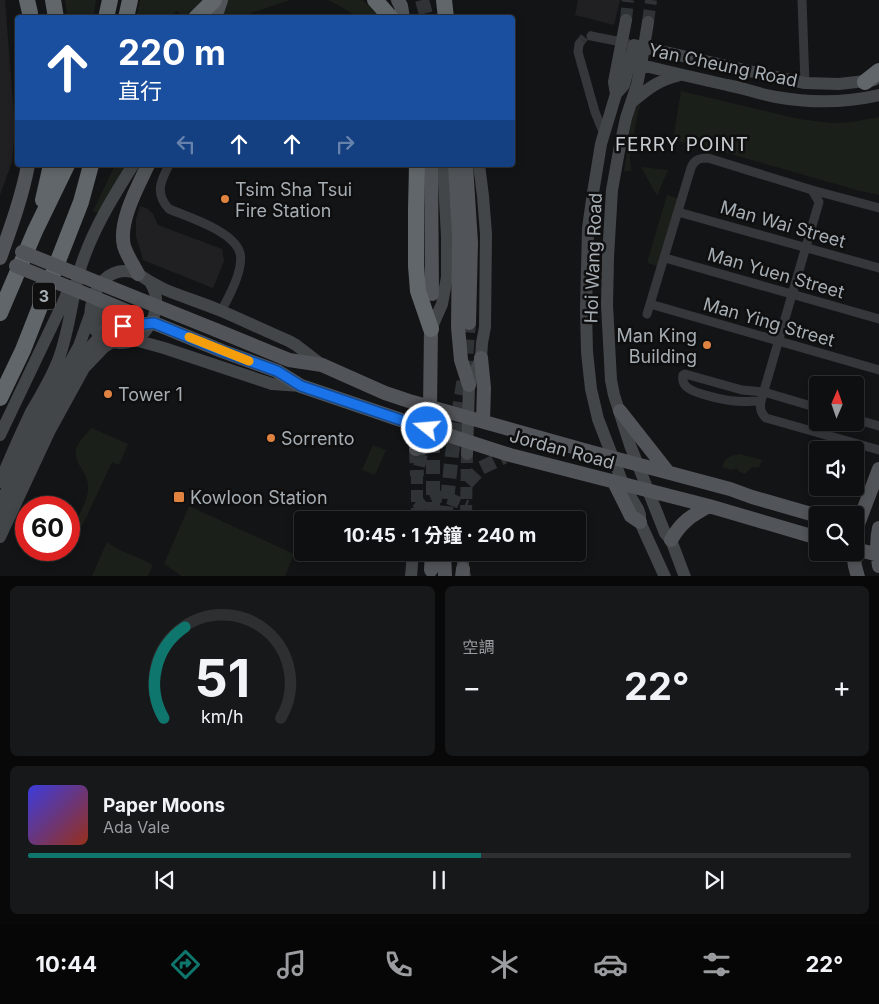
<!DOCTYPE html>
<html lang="zh-TW">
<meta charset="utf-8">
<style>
:root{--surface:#0e0f10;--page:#171819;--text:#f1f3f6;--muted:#9b9c9f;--line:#2e2f30;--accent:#0f766e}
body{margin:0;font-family:Inter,"Noto Sans TC",sans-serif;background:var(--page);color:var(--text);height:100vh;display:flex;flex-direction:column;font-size:19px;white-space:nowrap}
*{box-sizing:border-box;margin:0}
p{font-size:16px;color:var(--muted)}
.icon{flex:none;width:28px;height:28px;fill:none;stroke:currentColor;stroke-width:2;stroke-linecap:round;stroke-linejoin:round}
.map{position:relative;height:576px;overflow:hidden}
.side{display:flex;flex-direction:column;gap:10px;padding:10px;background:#080809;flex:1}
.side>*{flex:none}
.top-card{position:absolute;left:15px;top:15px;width:500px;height:152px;border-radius:5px;box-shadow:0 2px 8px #0003,0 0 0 1px var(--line);background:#1a4fa0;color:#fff;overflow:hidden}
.needle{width:32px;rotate:2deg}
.fabs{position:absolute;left:809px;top:376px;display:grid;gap:10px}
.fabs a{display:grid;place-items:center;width:55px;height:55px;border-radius:5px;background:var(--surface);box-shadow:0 2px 8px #0003,0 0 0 1px var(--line);font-size:25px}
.speed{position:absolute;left:15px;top:496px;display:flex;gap:10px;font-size:25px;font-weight:700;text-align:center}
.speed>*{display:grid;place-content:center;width:65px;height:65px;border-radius:50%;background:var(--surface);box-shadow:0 2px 8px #0003,0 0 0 1px var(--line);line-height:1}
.speed .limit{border:8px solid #d22;background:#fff;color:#111}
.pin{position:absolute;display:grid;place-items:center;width:42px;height:42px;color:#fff;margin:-21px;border-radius:10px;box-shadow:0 2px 8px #0006}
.me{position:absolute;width:55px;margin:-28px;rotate:287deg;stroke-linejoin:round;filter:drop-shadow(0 0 4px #0008)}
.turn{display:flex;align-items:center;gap:18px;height:105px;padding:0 20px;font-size:22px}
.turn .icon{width:65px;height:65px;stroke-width:2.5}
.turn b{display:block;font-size:35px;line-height:42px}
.lanes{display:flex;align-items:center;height:48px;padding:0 20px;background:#0003;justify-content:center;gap:25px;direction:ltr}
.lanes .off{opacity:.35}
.big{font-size:38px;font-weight:700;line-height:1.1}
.side .tile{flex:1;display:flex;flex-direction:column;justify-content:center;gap:8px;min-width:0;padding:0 18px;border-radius:8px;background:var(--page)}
.side .dial{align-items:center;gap:0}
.dial svg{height:130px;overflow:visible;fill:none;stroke:var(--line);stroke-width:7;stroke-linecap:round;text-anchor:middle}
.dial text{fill:var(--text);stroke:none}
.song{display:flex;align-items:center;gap:15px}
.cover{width:60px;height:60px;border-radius:8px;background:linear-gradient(135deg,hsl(240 70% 55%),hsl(10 70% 35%))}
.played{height:5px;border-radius:2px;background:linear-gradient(90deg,var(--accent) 55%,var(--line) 55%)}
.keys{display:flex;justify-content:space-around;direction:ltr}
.heat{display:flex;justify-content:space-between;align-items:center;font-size:28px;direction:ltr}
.side .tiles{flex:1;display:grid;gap:10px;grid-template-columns:1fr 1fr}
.tile:last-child{grid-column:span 2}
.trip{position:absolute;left:294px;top:511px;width:292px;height:50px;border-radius:5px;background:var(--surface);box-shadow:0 2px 8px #0003,0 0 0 1px var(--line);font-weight:700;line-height:50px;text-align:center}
.tabs{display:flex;height:80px;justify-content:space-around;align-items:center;background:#060606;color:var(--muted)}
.tabs .icon{width:35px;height:35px}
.tabs .active{color:var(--accent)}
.tabs b{font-size:22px;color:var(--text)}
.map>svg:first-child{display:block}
.built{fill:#202022}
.green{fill:#1b1f1a}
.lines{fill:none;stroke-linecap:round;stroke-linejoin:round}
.street-tunnel{stroke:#303335;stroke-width:9;stroke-dasharray:9 4.5;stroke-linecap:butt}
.secondary-tunnel{stroke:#303335;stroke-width:12;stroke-dasharray:12 6;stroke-linecap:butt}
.primary-tunnel{stroke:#303335;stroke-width:14;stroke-dasharray:14 7;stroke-linecap:butt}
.street{stroke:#35373a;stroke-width:9}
.secondary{stroke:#434649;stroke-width:12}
.primary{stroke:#515458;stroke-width:14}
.highway{stroke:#61666a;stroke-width:16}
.secondary-bridge{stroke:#434649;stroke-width:12}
.primary-bridge{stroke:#515458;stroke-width:14}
.route-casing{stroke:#114b97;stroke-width:12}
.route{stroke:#1a73e8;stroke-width:9}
.slow{stroke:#f59e0b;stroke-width:9}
.poi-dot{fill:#e08340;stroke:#0f0f10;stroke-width:2}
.labels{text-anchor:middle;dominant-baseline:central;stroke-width:5;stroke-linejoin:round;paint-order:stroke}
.shield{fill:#0f0f10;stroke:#797e83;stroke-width:1}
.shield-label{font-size:16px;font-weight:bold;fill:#a6aeb4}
.street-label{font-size:18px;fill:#a6aeb4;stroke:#0f0f10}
.poi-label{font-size:18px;fill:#a6aeb4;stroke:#0f0f10;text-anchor:start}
.neighbourhood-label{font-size:19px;letter-spacing:1px;fill:#c7ccd0;stroke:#0f0f10}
</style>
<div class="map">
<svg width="879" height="577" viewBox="0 0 879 577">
<rect width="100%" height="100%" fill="#131415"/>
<path class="built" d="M0,0H5V1L15,127L12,162L0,195Z
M578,0H620L614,25L575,15Z
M140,206L148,209L153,214L158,225L222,249L224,261L213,288L143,260L136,236V219Z"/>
<path class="green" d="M65,0H96L94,17H67Z
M140,0H213L206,17H185L176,11L171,17L136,18Z
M224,0H291L287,1L251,13L244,17L217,18Z
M328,0H362L370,7L379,17H357L345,9Z
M681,91L799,119L832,123L852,122L879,117V195L860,191L706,147L673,140Z
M637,105H641L638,111L630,157L631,171H624L631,123Z
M115,165H128L103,215L93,211Z
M641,167L668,170L657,196Z
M667,195L680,199L660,267L647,263Z
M92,428L128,444L119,465L112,462L82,526L75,523C80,512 89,499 88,486C88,480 85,473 81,468C69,450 79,441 92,428Z
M373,445L386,450L375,475L362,470Z
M740,454L762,460L759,467H752L745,474L738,471L737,468L731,470L722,467C725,457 731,456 740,454Z
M189,506L294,554L285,576H181L176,572L164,564Z
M107,542C121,553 138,556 153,565L148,576H92Z"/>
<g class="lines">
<path class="street-tunnel" d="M579,44L586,35L591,36"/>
<path class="secondary-tunnel" d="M626,20L628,0
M648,22L651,0
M417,510C434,489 445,497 467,506
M466,517L467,454
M416,520L417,510V476L423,449"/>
<path class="primary-tunnel" d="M422,0L427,18
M433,418V520
M416,449L417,476
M467,483L481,468L504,457
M445,520L452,454L465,371L469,323"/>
<path class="street" d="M802,0L805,83
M591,36L627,43
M579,44L578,52L595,112L604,134
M169,165C160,182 155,194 169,209C188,217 234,231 240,253C244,269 229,297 221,311
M812,190L819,202L761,401C760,408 760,412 766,418L879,450
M678,212L879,268
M665,258L879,319
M650,304L879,370
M647,314L691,168C694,160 699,158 708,158L812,190L879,208
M761,401C752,401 743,402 734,401C724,400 696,394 688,388C684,385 682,380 683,375L685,374L742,390L764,392L818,408
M855,419L879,426"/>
<path class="secondary" d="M626,20L614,82L616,94L601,144L593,193L588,228L586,310L587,352L591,389L598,419L623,484L638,509L640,515V522L665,577
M648,22L641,65L637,85L626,118L619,151L612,190L608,257L607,305L611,380L614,395L630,445L665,533L671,540L685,577
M633,63C665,71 696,78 727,85C744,88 759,94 776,97C810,103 845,103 879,95
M616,94L624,85L634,45L771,76L805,83L839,84L874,80
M632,102C650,87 657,81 680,75
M150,282C153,287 156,293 156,299C157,321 142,344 119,343C110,342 102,338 96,331C88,322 90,309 93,299C97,284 109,271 125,271C135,271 141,276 149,281C154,284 160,287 166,290C183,297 202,303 219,310C243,320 265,331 289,341L296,345L322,365
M98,299L105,332
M431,329L442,304L447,277V236L443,165
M135,340L164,348L272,384L301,386
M0,435L62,305L70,286
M423,449L427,428
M467,454L469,385L481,358L482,343L485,327L486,234L483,196L479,165
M0,482C10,458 20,435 31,412C41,395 52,377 59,358C70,328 72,296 81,266C93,229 113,197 133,165
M0,505L40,417L79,346L90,315
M466,520V517
M0,537L50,430L84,368L103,348L112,342
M463,552V569L465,577
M411,577L413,552"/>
<path class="primary" d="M398,0L401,6L403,18
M215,18L221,0
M431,165L432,294
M455,165L459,236L458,327L461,360L469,385
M466,165L471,243L469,323
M0,258C11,227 22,197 28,165
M138,274C133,264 127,256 124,246C118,222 138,186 148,165
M98,299L134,314
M154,323L222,351L277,371L301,386L401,420L510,455L709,506L818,538
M216,330L289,360L322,365L385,393L409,401L591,452L730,489L752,497L818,516
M105,332L123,326H131
M481,358L484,388L483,421
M620,411L668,472
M427,428L430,407L431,329
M416,449V425
M614,482L631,516L640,522
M879,528C876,541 877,553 879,566
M855,532L879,469
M671,540C681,522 691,516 709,506
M855,549L879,555
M444,552L445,576
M853,552L855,566L858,577
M431,570L432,552
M462,577L463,569"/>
<path class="highway" d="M27,0L30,13
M53,0L56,18
M375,0L391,18
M444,0L446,18
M106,18L110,0
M126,18L130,0
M196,18L214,0
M865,82L879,71
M417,165L416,209V266L418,291L431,329
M43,200L51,165
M0,313L35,231L67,165
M0,398L23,350L65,243L81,202L91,165"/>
<path class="secondary-bridge" d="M0,521C16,486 33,451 50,416C65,386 79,354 105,332"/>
<path class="primary-bridge" d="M22,252L216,330
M16,266L98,299
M131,326L154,323"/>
</g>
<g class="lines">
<g class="route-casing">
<path id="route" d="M123,326L154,323L222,351L277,371L301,386L401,420L427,428"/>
</g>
<use href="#route" class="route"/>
<path class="slow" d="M189,337L249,361"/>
</g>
<g class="poi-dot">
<circle cx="225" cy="199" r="5"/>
<circle cx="707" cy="345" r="5"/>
<circle cx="108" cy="394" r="5"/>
<circle cx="271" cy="438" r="5"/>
<rect x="173" y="491" width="12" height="12" rx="2.5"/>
</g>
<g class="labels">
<rect class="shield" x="33" y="282.5" width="22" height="27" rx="4"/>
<g class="shield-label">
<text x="44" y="296">3</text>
</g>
<g class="street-label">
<text transform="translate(723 65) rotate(12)">Yan Cheung Road</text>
<text transform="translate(783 224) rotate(16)">Man Wai Street</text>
<text transform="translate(593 258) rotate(-88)">Hoi Wang Road</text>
<text transform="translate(776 273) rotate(16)">Man Yuen Street</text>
<text transform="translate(769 322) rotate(16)">Man Ying Street</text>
<text transform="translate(562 449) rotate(15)">Jordan Road</text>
</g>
<g class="poi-label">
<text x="235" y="189">Tsim Sha Tsui<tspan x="235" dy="21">Fire Station</tspan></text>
<text x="697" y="335" text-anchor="end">Man King<tspan x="697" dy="21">Building</tspan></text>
<text x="118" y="394">Tower 1</text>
<text x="281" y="438">Sorrento</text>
<text x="190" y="497">Kowloon Station</text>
</g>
<g class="neighbourhood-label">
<text x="682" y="144">FERRY POINT</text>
</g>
</g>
</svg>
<div class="fabs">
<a><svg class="needle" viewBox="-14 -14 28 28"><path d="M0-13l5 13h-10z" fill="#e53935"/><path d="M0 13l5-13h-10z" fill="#9b9c9f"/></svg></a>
<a><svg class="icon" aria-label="sound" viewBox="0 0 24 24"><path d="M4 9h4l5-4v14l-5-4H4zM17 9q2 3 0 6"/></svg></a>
<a><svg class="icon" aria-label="search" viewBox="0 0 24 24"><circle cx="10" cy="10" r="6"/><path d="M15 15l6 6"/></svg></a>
</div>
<div class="speed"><div class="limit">60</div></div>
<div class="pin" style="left:123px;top:326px;background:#d93025"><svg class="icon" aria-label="arrive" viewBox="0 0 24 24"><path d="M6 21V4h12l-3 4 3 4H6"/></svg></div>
<svg class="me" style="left:427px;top:428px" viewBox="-20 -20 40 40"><circle r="17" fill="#1a73e8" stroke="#fff" stroke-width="3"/><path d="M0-11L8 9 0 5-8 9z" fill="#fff"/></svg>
<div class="trip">10:45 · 1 分鐘 · 240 m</div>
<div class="top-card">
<div class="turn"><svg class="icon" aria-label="ahead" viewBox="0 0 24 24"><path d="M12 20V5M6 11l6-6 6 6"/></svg><div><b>220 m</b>直行</div></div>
<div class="lanes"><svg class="icon off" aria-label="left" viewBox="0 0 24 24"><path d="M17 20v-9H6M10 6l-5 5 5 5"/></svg><svg class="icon" aria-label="ahead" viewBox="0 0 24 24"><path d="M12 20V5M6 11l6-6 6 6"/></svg><svg class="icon" aria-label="ahead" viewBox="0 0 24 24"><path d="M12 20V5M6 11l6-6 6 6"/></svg><svg class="icon off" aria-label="right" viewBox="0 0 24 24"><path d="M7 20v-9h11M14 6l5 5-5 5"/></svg></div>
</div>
</div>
<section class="side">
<div class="tiles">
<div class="tile dial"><svg viewBox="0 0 100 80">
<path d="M14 69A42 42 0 1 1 86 69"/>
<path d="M14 69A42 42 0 0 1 27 13" stroke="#0f766e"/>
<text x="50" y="56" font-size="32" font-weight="700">51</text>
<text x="50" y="72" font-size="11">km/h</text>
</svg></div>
<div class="tile"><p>空調</p>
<div class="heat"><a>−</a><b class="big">22°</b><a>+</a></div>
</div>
<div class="tile">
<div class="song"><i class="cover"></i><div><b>Paper Moons</b><p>Ada Vale</p></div></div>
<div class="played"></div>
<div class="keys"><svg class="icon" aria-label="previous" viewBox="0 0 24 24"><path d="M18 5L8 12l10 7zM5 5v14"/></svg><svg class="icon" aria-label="pause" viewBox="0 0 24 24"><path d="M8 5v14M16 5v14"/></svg><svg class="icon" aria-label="next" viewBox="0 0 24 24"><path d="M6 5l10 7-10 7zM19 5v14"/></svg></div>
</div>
</div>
</section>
<nav class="tabs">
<b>10:44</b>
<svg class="icon active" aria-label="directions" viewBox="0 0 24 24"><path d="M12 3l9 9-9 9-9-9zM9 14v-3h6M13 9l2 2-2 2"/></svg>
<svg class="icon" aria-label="music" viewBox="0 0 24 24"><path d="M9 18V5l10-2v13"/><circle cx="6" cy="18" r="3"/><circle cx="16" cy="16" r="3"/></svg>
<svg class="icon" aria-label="phone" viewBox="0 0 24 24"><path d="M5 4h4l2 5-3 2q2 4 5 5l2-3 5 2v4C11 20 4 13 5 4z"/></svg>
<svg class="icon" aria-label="climate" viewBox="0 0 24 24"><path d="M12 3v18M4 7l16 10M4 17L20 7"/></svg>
<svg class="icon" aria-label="car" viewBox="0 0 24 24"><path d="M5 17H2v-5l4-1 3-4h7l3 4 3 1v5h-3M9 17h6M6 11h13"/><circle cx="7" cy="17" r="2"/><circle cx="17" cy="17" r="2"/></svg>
<svg class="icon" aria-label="filters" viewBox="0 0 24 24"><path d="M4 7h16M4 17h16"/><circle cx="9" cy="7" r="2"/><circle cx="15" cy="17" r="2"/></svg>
<b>22°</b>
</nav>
